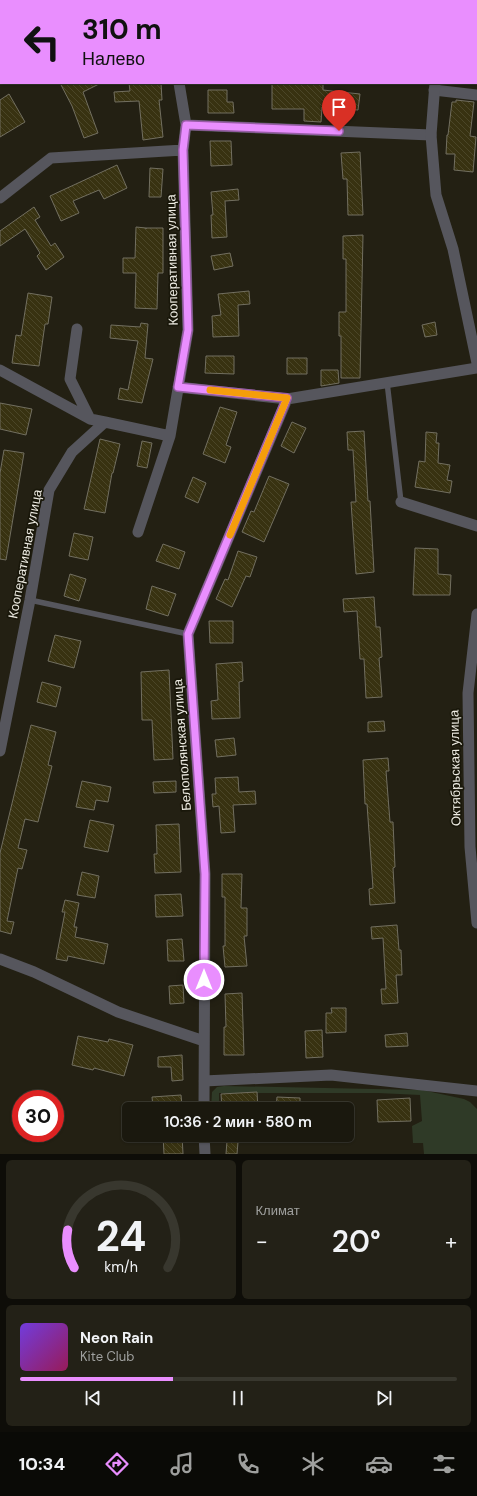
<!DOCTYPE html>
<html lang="ru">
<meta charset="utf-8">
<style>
:root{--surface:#1a180e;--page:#232117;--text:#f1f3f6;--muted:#9fa09e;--line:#38372e;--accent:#e98efe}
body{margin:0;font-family:"DM Sans",sans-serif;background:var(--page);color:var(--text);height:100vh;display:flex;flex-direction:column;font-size:15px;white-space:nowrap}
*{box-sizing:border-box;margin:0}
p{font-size:13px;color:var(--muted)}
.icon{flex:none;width:22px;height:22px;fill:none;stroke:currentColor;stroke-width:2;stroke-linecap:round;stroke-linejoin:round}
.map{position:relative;height:1154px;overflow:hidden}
.details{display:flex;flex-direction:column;gap:6px;padding:6px;background:#0e0d08;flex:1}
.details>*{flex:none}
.guide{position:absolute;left:0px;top:0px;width:477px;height:84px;box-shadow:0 1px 3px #0004,0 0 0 1px var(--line);background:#e98efe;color:#111;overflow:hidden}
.speed{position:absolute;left:12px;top:1090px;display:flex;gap:8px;font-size:20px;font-weight:700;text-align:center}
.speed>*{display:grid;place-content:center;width:52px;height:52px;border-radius:50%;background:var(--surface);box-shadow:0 1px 3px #0004,0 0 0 1px var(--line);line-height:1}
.speed .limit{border:6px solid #d22;background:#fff;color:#111}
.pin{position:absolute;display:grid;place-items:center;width:34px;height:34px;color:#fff;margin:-41px -17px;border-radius:50% 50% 50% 0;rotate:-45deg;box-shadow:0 0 4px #0007}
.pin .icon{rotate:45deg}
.me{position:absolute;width:44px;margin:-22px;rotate:0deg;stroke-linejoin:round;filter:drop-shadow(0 0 3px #0008)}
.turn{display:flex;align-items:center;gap:14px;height:84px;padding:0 16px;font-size:18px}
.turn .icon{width:52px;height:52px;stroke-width:2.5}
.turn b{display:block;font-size:28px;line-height:34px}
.big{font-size:30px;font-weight:600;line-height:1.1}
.details .card{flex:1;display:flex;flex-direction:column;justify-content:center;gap:6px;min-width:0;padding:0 14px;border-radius:6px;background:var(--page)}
.details .dial{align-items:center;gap:0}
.dial svg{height:104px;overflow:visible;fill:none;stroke:var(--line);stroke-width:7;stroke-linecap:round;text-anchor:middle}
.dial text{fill:var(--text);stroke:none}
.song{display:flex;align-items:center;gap:12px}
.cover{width:48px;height:48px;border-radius:6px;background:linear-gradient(135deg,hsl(260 70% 55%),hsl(330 70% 35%))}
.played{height:4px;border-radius:2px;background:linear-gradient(90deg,var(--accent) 35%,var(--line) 35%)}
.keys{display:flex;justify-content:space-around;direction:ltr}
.heat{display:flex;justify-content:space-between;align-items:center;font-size:22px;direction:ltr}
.details .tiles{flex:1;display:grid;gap:6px;grid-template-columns:1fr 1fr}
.card:last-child{grid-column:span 2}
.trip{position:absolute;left:122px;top:1102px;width:232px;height:40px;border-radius:6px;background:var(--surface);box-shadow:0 1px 3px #0004,0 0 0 1px var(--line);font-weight:600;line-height:40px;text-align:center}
.tab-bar{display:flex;height:64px;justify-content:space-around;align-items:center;background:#0a0a06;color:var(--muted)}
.tab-bar .icon{width:28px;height:28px}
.tab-bar .current{color:var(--accent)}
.tab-bar b{font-size:18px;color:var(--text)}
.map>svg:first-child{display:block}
.green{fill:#2f3a27}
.building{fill:url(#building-back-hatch);stroke:#726f60}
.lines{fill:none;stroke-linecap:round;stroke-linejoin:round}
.service{stroke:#56565d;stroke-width:5.5}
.minor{stroke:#56565d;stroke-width:11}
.tertiary{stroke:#56565d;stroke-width:11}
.route-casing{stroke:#975ca5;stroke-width:10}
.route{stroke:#e98efe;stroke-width:7}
.slow{stroke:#f59e0b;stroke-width:7}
.labels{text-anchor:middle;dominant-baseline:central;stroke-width:3.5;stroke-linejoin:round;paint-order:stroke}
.street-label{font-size:13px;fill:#eeece3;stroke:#19170a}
</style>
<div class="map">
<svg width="477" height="1154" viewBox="0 0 477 1154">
<defs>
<pattern id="building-back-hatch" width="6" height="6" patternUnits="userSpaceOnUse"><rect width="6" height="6" fill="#383211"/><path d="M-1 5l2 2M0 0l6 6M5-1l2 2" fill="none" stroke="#4b4628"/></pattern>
</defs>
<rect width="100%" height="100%" fill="#232013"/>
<path class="green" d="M224,1086L422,1090L464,1099L470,1102L477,1109V1154H424L423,1143H413L412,1126L422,1121L420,1095L378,1093H219V1109H211L212,1092L217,1087Z"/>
<path class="building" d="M60,83H101L83,92L98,133L84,138L72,106Z
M129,83H161L162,100H159L163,137L143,140L139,101L115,102L114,92L130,91Z
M305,83H323V90L360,94L358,110L322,107L321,122L304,121V109H272V84Z
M208,90H227V102H233L234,113H208Z
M9,94L25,122L0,137V100Z
M456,100L474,102L470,136L476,137L473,172L454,170L455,154H446L447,135H448L452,102H456Z
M210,141H231L232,165L211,166Z
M360,152L363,215H348L347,179H343L341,153Z
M117,165L127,188L104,199L99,190L73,201L79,213L61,221L50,196Z
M150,168L163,169L161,197H149Z
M238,189L239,200L225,201L227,237L212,238L211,215H213L211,192Z
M34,207L40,217L35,220L51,246L55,243L64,257L46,270L37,256L40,253L25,229L0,246V231Z
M136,227L146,228V229V228H163V273H158L157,309L135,308L136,273H123V258H135Z
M363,235L360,378H341V336H339V312H346V259H343V236Z
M230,253L233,266L214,270L211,256Z
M249,291L250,304L238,305L239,336L213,337L212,316L221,315L218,294Z
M28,293L52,297L48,324H45L39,366L12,363L16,335L21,336Z
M435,322L437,335L425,337L422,325Z
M141,323L148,324L145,358L153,359L142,403L118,399L120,388L128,390L138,341L110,338L111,325L140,327Z
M206,356H234V374L205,373Z
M287,358H307V374H287Z
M321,370H338L339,383L321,386Z
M0,403L32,409L26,435L0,429Z
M220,407L237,412L226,445L231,447L225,463L203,454Z
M292,422L306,428L294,453L281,446Z
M364,431L368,501H370L374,572L356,574L351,502H356L353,450H348L347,432Z
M426,432L437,433L436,443H439L438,463L450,465L447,480L452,481L450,493L415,487L419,461L425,462Z
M100,439L120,444L113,473H112L105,513L84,509Z
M142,441L152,443L147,468L137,466Z
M4,450L24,453L6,560L0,559V473Z
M269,476L289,484L264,542L242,532L251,511L254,512Z
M193,477L206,483L198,503L185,497Z
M74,533L93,537L88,560L69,556Z
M163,544L185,552L179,569L156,561Z
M415,548L438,549V574L451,575L450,595H413Z
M238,551L257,557L250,577L246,576L232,607L216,599L225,579L228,580Z
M70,574L86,579L79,601L64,596Z
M152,586L176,594L168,616L146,609Z
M374,597L376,627H380L382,657L379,658L382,697L366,698L364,659H360L357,611L344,612L343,599Z
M209,621H233V643H210Z
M55,635L81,641L74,668L48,661Z
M242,662L243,681L239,682L240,718L212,719L211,701L218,700L216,664Z
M169,670L173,759L154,760L152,720H142L141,672Z
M42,682L61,687L56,707L37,702Z
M384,721L385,731L368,732V722Z
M31,725L56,732L48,765L52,766L38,822L25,819L18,848L27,850L22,869L18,868L7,921L14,922L11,934L0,931V853Z
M234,738L236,755L217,757L215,740Z
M388,758L389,771H386L390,822H393L395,867L393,868L395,903L370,905L369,889L373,888L367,804H365L363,760Z
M238,777L239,792L255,791L256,804L233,805L235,832L221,833L219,806L213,807L212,794H216L215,778Z
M82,781L111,787L108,802L96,800L94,810L76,807Z
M176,781V792L154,793L153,782Z
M90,820L114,825L108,852L84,847Z
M179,824L181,872L155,873L154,854H157L156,825Z
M82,872L99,876L95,898L77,895Z
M222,874H242L241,908H247V936H244L247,966L225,967L223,946H225V897H222Z
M181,894L183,916L156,917L155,895Z
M65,900L79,903L74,927H77L75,937L108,944L104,964L68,956L67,961L56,959L65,912H62Z
M397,925L399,950H401L402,975H396L398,1003L382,1004L381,989H386L383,938L372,939L371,927Z
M182,939L184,961H168L167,940Z
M183,985L184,1003L170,1004L169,986Z
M242,993L244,1055H224V1027H226L225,994Z
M331,1008H346V1032L326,1033V1013H332Z
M322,1030L323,1057L306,1058L305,1031Z
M407,1033L408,1046L386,1047L385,1035Z
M78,1036L108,1042L109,1039L133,1045L124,1076L94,1068L93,1070L72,1065Z
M182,1055L183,1080L172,1081L171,1067H158V1057Z
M257,1092L258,1109H222L221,1094Z
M181,1095L182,1106L153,1107L152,1097Z
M277,1097L300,1098V1109H276Z
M410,1098L411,1121L378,1122L377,1100Z
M163,1135H182L183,1154H164Z
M227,1141L238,1142L237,1154H226Z"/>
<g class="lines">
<path class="service" d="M387,382L401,502
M30,600L188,634"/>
<path class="minor" d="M157,0L158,1
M434,90L477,95
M186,125L431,135
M0,198L51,158L183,150
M77,329L70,379L90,419
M0,370L90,419L105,422
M178,387L287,399L477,368
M401,502L477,526
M138,532L170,436L188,330L183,150L186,125L179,83
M0,751L30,600L49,490L72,452L105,422L170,436
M0,959L34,972L118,1012L204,1041
M204,1081L331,1075L477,1091
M204,1109L205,874L188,634L287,399
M204,1135L205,1154"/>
<path class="tertiary" d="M428,0V1
M435,83L431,135L436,195L453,249L477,363
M477,614L468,693L470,847L477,923"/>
</g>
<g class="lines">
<g class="route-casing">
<path id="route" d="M204,980L205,874L188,634L287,398L178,387L188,330L183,150L186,125L339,131"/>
</g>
<use href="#route" class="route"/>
<path class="slow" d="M210,390L287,398L230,535"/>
</g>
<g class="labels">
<g class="street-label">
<text transform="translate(172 260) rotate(-91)">Кооперативная улица</text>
<text transform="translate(25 554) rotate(-79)">Кооперативная улица</text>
<text transform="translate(182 745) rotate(-94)">Белополянская улица</text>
<text transform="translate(455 768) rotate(-91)">Октябрьская улица</text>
</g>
</g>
</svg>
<div class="speed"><div class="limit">30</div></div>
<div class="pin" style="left:339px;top:131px;background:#d93025"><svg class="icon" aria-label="arrive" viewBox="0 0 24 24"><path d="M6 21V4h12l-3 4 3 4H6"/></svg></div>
<svg class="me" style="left:204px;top:980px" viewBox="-20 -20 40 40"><circle r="17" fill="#e98efe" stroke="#fff" stroke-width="3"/><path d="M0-11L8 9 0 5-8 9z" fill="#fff"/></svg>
<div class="trip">10:36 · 2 мин · 580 m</div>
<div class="guide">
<div class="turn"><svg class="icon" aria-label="left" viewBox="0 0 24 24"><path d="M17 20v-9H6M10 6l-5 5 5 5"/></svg><div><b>310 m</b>Налево</div></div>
</div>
</div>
<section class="details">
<div class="tiles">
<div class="card dial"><svg viewBox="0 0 100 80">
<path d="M14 69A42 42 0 1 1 86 69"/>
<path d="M14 69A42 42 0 0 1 9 40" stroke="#e98efe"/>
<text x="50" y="56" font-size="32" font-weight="700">24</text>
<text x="50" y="72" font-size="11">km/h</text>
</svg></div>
<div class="card"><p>Климат</p>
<div class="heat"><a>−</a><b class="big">20°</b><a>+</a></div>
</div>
<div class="card">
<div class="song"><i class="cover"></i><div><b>Neon Rain</b><p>Kite Club</p></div></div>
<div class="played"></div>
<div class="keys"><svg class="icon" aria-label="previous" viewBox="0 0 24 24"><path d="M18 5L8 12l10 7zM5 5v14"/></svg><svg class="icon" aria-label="pause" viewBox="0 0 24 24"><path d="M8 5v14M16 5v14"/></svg><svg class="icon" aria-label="next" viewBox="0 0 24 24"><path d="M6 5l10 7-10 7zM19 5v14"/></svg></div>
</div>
</div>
</section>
<nav class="tab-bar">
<b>10:34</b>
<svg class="icon current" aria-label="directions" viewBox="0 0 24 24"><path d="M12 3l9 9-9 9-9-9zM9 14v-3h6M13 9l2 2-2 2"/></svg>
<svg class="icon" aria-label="music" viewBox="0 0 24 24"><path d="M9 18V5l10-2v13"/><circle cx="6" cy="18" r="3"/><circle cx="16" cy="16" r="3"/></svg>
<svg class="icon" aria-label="phone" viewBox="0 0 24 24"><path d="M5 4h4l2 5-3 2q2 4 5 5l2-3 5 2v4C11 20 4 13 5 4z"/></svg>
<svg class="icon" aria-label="climate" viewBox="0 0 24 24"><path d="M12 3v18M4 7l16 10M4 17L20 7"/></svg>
<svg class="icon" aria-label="car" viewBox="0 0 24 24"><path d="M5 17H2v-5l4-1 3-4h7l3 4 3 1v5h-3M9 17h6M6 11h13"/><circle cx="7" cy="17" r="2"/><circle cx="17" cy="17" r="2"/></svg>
<svg class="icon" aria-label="filters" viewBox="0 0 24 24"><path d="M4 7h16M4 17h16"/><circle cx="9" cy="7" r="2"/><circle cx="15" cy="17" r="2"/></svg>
</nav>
